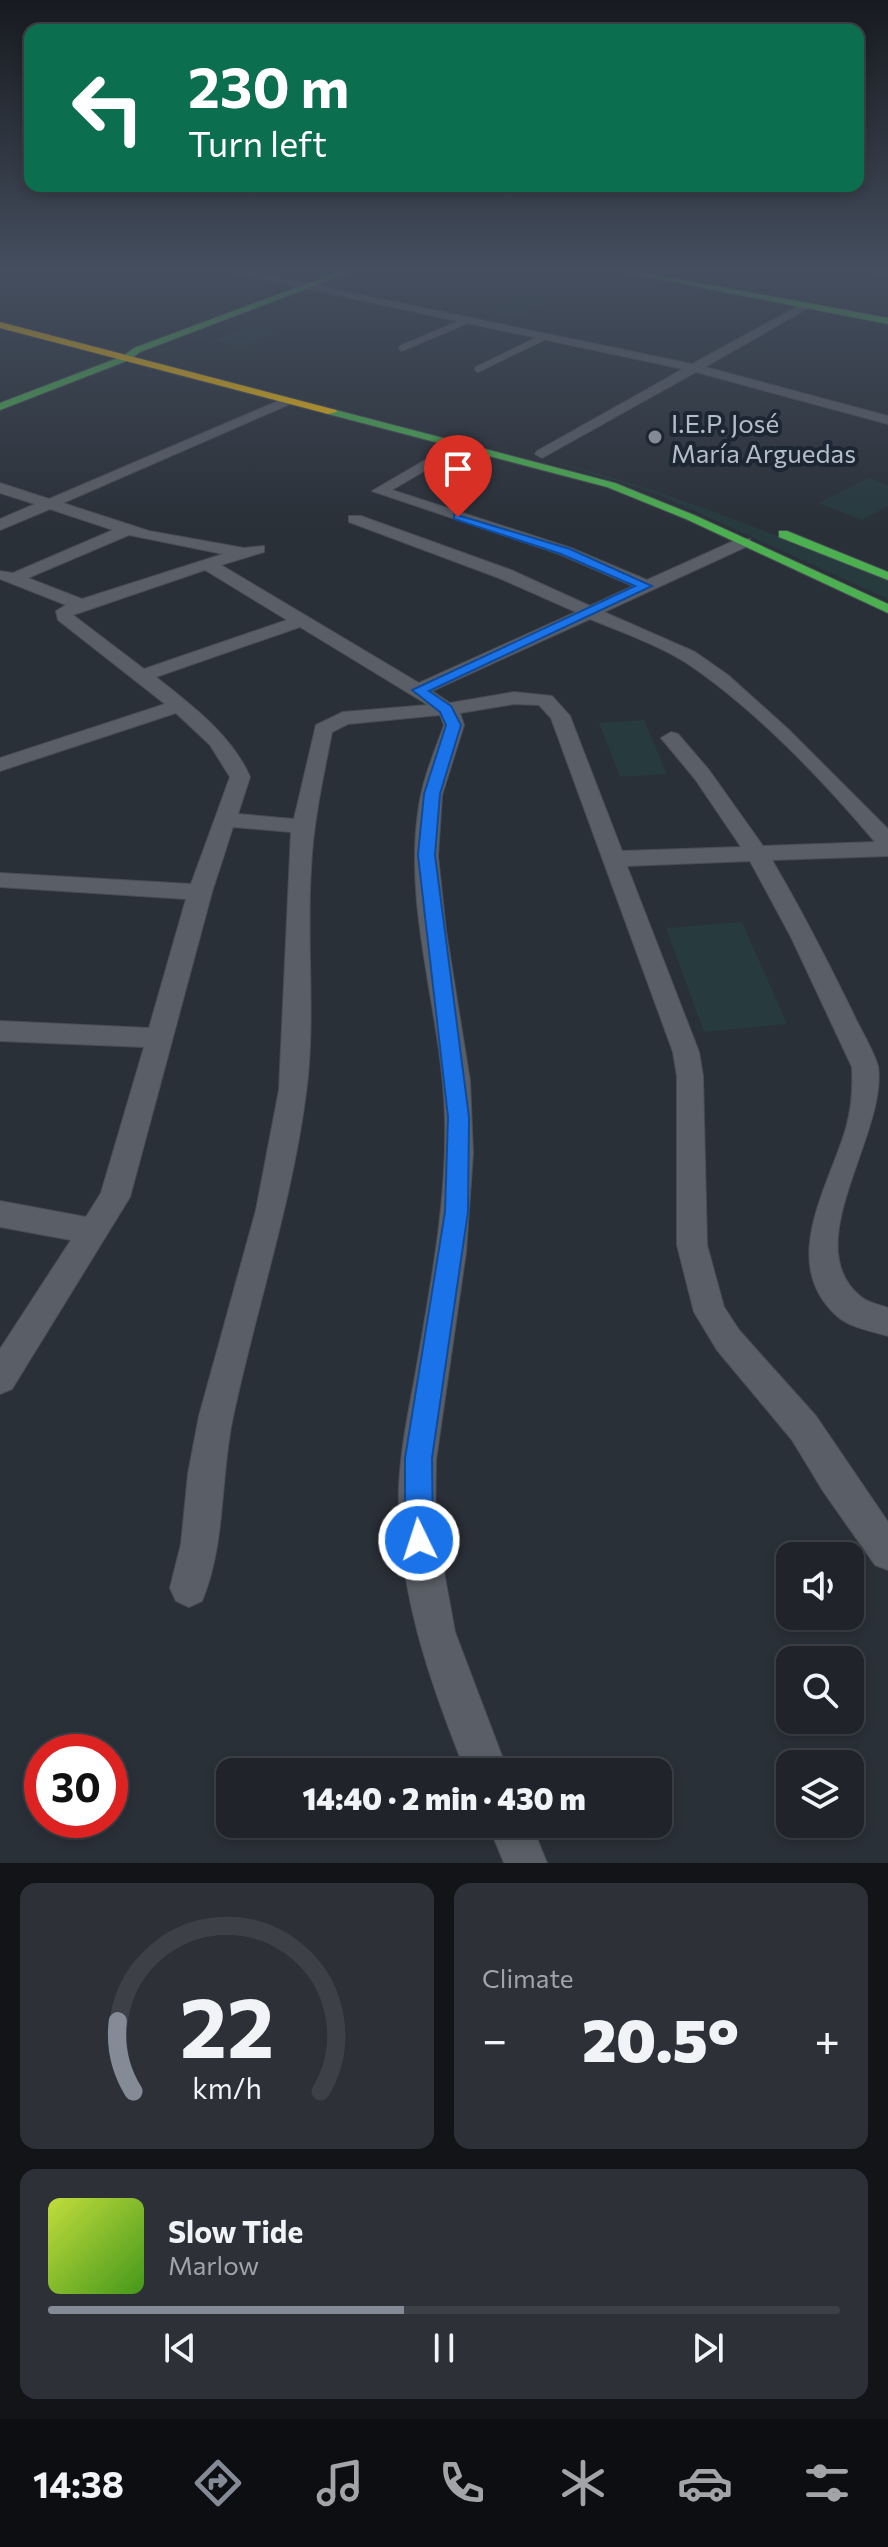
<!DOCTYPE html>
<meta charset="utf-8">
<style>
:root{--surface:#20242a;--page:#2d3036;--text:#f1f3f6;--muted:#a2a4a8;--line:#3d4147;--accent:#848b96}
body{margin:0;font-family:Commissioner,sans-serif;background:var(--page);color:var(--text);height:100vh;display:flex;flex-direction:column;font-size:30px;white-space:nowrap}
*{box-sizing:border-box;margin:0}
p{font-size:26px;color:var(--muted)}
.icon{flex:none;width:44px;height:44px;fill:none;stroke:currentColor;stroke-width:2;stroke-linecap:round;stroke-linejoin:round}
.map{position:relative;height:1863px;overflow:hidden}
.sheet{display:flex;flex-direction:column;gap:20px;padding:20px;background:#121417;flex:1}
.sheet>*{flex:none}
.banner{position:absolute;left:24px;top:24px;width:840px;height:168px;border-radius:16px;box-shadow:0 4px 12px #0003,0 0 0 2px var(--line);background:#0b6e4f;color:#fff;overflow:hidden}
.controls{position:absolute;left:776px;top:1542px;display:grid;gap:16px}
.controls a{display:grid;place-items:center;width:88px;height:88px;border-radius:16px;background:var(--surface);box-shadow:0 4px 12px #0003,0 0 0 2px var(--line);font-size:40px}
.speed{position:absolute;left:24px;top:1734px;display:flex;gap:16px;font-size:40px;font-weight:700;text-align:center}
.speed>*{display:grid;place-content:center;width:104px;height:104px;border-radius:50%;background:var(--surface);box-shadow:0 4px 12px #0003,0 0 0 2px var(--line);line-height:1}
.speed .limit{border:12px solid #d22;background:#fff;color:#111}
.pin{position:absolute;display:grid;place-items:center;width:68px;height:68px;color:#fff;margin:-82px -34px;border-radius:50% 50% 50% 0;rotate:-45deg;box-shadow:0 0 8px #0007}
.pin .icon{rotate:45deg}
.me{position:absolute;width:88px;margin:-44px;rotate:356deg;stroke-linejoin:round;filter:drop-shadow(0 0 6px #0008)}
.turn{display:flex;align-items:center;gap:28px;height:168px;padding:0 32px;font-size:36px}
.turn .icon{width:104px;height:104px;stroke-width:2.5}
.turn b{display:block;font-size:56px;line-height:68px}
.big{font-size:60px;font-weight:800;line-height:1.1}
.sheet .widget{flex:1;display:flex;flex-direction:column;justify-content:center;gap:12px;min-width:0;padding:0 28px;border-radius:16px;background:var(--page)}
.sheet .dial{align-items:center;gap:0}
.dial svg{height:208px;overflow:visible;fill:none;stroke:var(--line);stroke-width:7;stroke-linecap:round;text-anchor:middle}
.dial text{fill:var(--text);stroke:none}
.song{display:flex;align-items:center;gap:24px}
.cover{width:96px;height:96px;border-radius:12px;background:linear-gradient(135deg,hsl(70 70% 55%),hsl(100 70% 35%))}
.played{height:8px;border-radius:4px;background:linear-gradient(90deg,var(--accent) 45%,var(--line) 45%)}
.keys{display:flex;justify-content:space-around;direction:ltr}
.heat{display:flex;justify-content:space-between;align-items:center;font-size:44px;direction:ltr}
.sheet .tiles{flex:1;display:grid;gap:20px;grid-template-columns:1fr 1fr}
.widget:last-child{grid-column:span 2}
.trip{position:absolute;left:216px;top:1758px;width:456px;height:80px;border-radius:16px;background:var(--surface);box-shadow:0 4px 12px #0003,0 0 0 2px var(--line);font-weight:800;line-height:80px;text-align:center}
.dock{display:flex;height:128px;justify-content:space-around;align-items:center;background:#0d0e11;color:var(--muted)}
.dock .icon{width:56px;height:56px}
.dock .selected{color:var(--accent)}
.dock b{font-size:36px;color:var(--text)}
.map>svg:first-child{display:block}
.green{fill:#273a3e}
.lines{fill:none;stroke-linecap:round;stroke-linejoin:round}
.lane-casing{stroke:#484c55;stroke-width:7}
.street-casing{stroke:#484c55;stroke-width:2}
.fast-casing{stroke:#484c55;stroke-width:2}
.slow-casing{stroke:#484c55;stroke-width:2}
.lane{stroke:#5a5e66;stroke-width:6}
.street{fill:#5a5e66;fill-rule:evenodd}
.fast{fill:#4caf50;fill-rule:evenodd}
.slow{fill:#ffc107;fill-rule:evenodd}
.route{fill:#1a73e8;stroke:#114b97;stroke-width:2}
.poi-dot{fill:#848b96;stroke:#1d2633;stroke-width:3}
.labels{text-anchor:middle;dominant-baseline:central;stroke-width:8;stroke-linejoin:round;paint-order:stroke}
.far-poi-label{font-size:26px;fill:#b4bcc9;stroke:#1d2633;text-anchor:start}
</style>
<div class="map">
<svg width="888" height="1863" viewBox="0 0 888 1863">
<rect width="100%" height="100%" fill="#2a3038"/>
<path class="green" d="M524,292L555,299L517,317L486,310Z
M253,325L279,332L239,347L213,340Z
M547,460C666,489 776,535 888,581V599L655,493Z
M869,478L888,485V506L862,520L819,503Z
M644,720L667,774L620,777L599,723Z
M742,922L787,1024L704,1032L666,928Z"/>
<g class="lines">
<g class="lane-casing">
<path id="lane" d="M402,348L466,321
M478,369L544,337"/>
</g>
<g class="street-casing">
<path id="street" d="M209,268H231L692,364L806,302L810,307L705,367L888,416V424L696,372L542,458L535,454L537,451L683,369Z
M675,268L665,274L660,271L662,268Z
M863,268L888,269V275L864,270Z
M285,398L297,401L63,503L149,531L244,548L264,546V552L221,565L419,683L576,612L499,578L349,522V516H361L511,570L590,606L633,586L559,554L372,491L456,442L468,445L392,490L571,548L647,580L738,539H750V545L604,612L695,652L728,675L788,729L888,829V856L772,860C801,909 827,960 852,1011C860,1029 872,1047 878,1066C888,1134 797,1244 860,1296C867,1303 879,1304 888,1308V1336C872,1331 850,1328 837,1316C778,1263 829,1187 846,1128C852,1107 853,1088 852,1067L791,937L750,861L627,866L699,1052L703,1076L707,1245L724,1307L739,1330L816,1416L888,1522V1570L875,1565L823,1491L792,1440L717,1350L694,1312L677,1245V1076L673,1052L551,718L539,705L514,704L460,713L464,725L442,795L438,856L446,931L470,1081L473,1153L466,1252L436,1460L435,1523L455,1632L508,1772H466C429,1680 396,1586 399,1485C401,1447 409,1409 416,1371C430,1288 447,1204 445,1119C443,1016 402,909 419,806C423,778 435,751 444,725L440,715L348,724L332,732C323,778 313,823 311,869C306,942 316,1021 306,1093C292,1203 256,1308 233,1417C220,1477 226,1544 202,1601L189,1607L176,1601L170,1588L181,1544L188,1474L199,1416L256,1210L279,1090L291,832L233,827L212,892L130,1197L12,1389L0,1394V1349L71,1240L0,1227V1201L86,1217L101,1193L144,1047L0,1041V1021L149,1028L186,899L0,887V873L191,884L230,777L210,745L176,713L0,771V758L165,704L58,620L56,611L66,605L0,579V571L13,573L113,530L50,509L0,530V519L35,504L0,493V483L49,499ZM129,535L223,554L82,599L28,578ZM205,570L287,620L144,669L73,615ZM590,619C621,632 656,644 685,662C753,707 823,780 875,842L763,846L709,770L678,734L671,732L661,738L695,779L741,847L622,851L570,716L552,696L514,692L450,703L432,691ZM300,627L428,705L343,712L316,725L294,819L238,814L250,777C232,735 191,705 156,677Z
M488,1824H531L547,1863H504Z"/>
</g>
<g class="fast-casing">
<path id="fast" d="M349,268H361L140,352L129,360L0,410V403L123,356L134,348Z
M601,268H619L888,318V324Z
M332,409L615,483L694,515L888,604V613L686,519L607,487L328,414L327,412Z
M779,531H787L888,572V580L779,537Z"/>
</g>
<g class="slow-casing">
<path id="slow" d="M0,322L336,410L337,412L328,414L0,328Z"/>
</g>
<use href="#lane" class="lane"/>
<use href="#street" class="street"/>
<use href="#fast" class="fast"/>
<use href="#slow" class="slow"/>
</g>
<linearGradient id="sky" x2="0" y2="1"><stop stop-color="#171a1f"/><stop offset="0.51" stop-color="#444e5e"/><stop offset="1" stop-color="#444e5e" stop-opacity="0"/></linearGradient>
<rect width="888" height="529" fill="url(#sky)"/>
<path class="route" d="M454,514L570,549L652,586L429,691L451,706L461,725L440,794L435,855L469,1117L468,1212L432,1458L433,1540L429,1550L419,1554L409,1550L405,1540V1458L445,1212L448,1117L418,855L424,794L446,725L440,712L412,690L635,586L561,554L454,519Z"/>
<circle class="poi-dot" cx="655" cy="437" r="8"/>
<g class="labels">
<g class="far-poi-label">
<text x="671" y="422">I.E.P. José<tspan x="671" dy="30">María Arguedas</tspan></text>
</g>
</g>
</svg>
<div class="controls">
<a><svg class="icon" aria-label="sound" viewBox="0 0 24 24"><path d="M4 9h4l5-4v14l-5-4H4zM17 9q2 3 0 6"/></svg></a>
<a><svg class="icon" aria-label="search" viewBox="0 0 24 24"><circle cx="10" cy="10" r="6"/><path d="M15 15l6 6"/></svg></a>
<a><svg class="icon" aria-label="layers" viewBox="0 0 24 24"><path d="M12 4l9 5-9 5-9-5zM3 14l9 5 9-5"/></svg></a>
</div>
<div class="speed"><div class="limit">30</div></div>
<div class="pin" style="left:458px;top:517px;background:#d93025"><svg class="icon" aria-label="arrive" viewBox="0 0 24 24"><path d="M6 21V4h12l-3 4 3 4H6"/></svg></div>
<svg class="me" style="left:419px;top:1540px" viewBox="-20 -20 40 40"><circle r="17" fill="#1a73e8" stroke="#fff" stroke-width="3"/><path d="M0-11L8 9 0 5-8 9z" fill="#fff"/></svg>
<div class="trip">14:40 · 2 min · 430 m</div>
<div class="banner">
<div class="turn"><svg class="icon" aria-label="left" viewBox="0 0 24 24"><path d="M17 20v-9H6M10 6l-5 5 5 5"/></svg><div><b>230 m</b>Turn left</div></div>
</div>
</div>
<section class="sheet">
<div class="tiles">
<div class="widget dial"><svg viewBox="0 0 100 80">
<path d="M14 69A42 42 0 1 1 86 69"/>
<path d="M14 69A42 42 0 0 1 8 42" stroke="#848b96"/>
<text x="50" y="56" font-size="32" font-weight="700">22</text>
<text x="50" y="72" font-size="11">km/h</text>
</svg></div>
<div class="widget"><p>Climate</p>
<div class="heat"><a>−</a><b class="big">20.5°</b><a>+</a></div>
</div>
<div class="widget">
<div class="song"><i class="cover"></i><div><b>Slow Tide</b><p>Marlow</p></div></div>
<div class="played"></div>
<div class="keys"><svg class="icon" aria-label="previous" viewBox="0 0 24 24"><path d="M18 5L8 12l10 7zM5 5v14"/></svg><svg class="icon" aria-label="pause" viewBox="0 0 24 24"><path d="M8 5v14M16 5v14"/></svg><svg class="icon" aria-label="next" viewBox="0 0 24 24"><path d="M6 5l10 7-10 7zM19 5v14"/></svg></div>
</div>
</div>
</section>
<nav class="dock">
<b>14:38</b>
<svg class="icon selected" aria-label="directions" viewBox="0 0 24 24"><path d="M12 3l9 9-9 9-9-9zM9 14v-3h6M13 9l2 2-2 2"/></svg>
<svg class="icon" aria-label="music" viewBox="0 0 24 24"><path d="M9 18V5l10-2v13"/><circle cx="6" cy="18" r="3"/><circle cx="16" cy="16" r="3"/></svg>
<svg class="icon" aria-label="phone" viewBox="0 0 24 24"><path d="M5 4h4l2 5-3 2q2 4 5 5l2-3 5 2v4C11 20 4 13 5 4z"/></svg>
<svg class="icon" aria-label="climate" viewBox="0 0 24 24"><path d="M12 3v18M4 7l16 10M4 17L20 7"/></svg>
<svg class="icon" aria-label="car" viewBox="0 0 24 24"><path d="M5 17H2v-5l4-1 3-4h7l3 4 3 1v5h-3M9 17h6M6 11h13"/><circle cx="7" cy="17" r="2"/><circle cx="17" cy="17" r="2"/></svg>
<svg class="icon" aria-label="filters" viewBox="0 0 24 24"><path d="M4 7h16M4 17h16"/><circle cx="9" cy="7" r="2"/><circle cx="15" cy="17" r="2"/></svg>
</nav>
